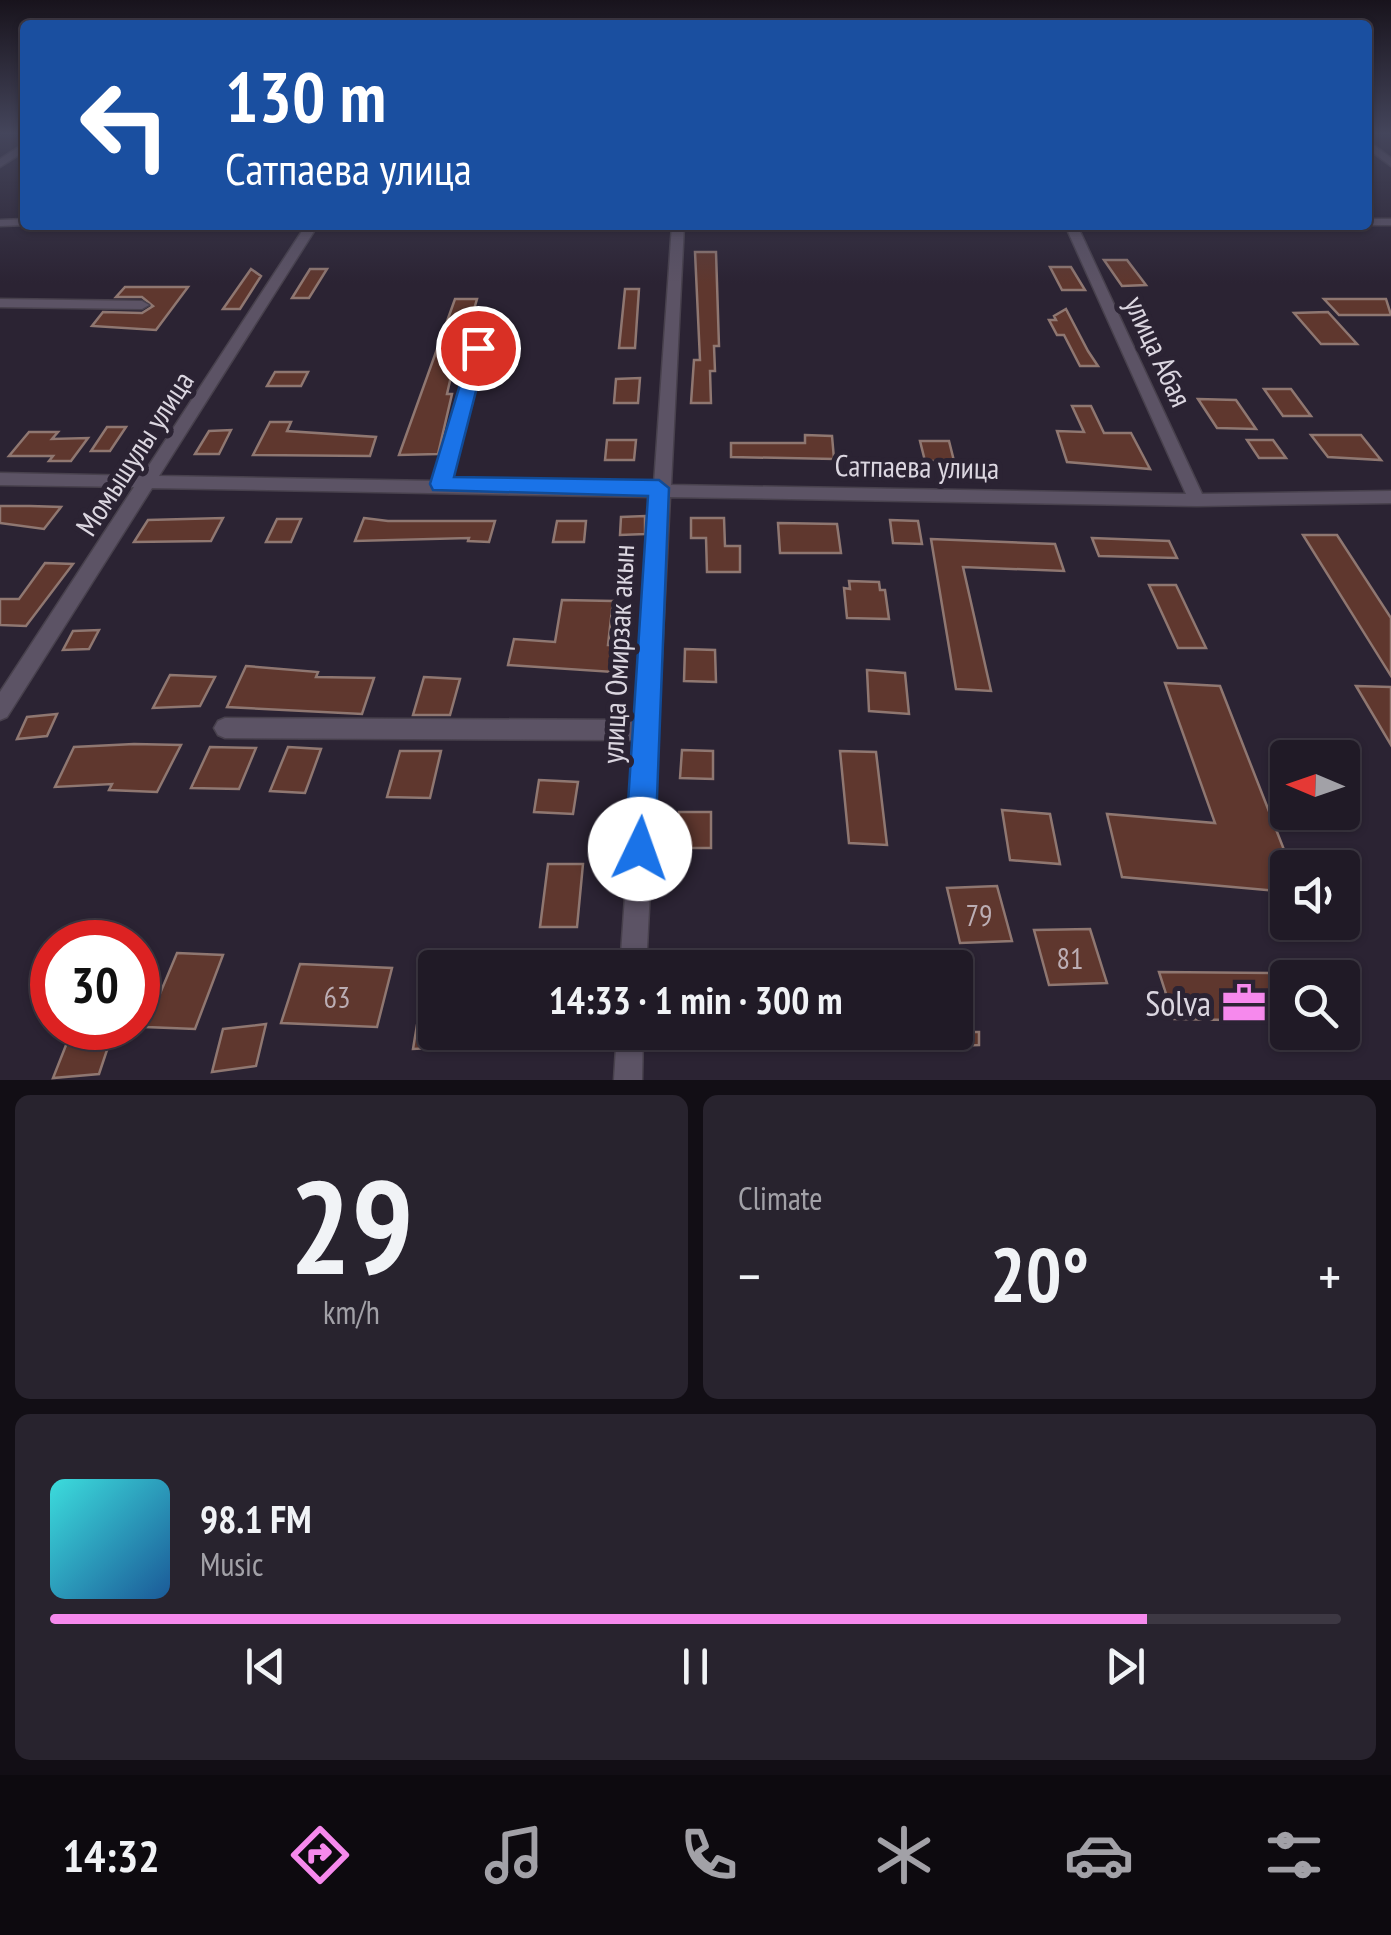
<!DOCTYPE html>
<meta charset="utf-8">
<style>
:root{--surface:#201a26;--page:#28232e;--text:#f1f3f6;--muted:#a2a1a7;--line:#3d3843;--accent:#f689ed}
body{margin:0;font-family:"PT Sans Narrow",sans-serif;background:var(--page);color:var(--text);height:100vh;display:flex;flex-direction:column;font-size:38px;white-space:nowrap}
*{box-sizing:border-box;margin:0}
p{font-size:32px;color:var(--muted)}
.icon{flex:none;width:55px;height:55px;fill:none;stroke:currentColor;stroke-width:2;stroke-linecap:round;stroke-linejoin:round}
.map{position:relative;height:1080px;overflow:hidden}
.side{display:flex;flex-direction:column;gap:15px;padding:15px;background:#120e15;flex:1}
.side>*{flex:none}
.hud{position:absolute;left:20px;top:20px;width:1352px;height:210px;border-radius:10px;box-shadow:0 2px 8px #0004,0 0 0 2px var(--line);background:#1a4fa0;color:#fff;overflow:hidden}
.needle{width:65px;rotate:272deg}
.controls{position:absolute;left:1270px;top:740px;display:grid;gap:20px}
.controls a{display:grid;place-items:center;width:90px;height:90px;border-radius:10px;background:var(--surface);box-shadow:0 2px 8px #0004,0 0 0 2px var(--line);font-size:50px}
.speed{position:absolute;left:30px;top:920px;display:flex;gap:20px;font-size:50px;font-weight:700;text-align:center}
.speed>*{display:grid;place-content:center;width:130px;height:130px;border-radius:50%;background:var(--surface);box-shadow:0 2px 8px #0004,0 0 0 2px var(--line);line-height:1}
.speed .limit{border:15px solid #d22;background:#fff;color:#111}
.pin{position:absolute;display:grid;place-items:center;width:85px;height:85px;color:#fff;margin:-42px;border:5px solid #fff;border-radius:50%;box-shadow:0 2px 10px #0007}
.me{position:absolute;width:110px;margin:-55px;rotate:3deg;stroke-linejoin:round;filter:drop-shadow(0 0 8px #0008)}
.turn{display:flex;align-items:center;gap:35px;height:210px;padding:0 40px;font-size:45px}
.turn .icon{width:130px;height:130px;stroke-width:2.5}
.turn b{display:block;font-size:70px;line-height:85px}
.big{font-size:75px;font-weight:700;line-height:1.1}
.side .card{flex:1;display:flex;flex-direction:column;justify-content:center;gap:15px;min-width:0;padding:0 35px;border-radius:15px;background:var(--page)}
.side .dial{align-items:center;gap:0}
.dial b{font-size:130px;line-height:1}
.song{display:flex;align-items:center;gap:30px}
.cover{width:120px;height:120px;border-radius:15px;background:linear-gradient(135deg,hsl(180 70% 55%),hsl(210 70% 35%))}
.played{height:10px;border-radius:5px;background:linear-gradient(90deg,var(--accent) 85%,var(--line) 85%)}
.keys{display:flex;justify-content:space-around;direction:ltr}
.heat{display:flex;justify-content:space-between;align-items:center;font-size:55px;direction:ltr}
.side .tiles{flex:1;display:grid;gap:15px;grid-template-columns:1fr 1fr}
.card:last-child{grid-column:span 2}
.trip{position:absolute;left:418px;top:950px;width:555px;height:100px;border-radius:10px;background:var(--surface);box-shadow:0 2px 8px #0004,0 0 0 2px var(--line);font-weight:700;line-height:100px;text-align:center}
.tab-bar{display:flex;height:160px;justify-content:space-around;align-items:center;background:#0d0a0f;color:var(--muted)}
.tab-bar .icon{width:70px;height:70px}
.tab-bar .on{color:var(--accent)}
.tab-bar b{font-size:45px;color:var(--text)}
.map>svg:first-child{display:block}
.building{fill:#5f372e;stroke:#8f7771;stroke-width:2.5}
.lines{fill:none;stroke-linecap:round;stroke-linejoin:round}
.street-casing{stroke:#48414d;stroke-width:3}
.street{fill:#5c5365;fill-rule:evenodd}
.route{fill:#1a73e8;stroke:#114b97;stroke-width:2.5}
.labels{text-anchor:middle;dominant-baseline:central;stroke-width:10;stroke-linejoin:round;paint-order:stroke}
.street-label{font-size:30px;fill:#dbd6e0;stroke:#2b2333}
.near-number-label{font-size:30px;fill:#bcaeb4}
.near-poi-label{font-size:35px;fill:#dbd6e0;stroke:#2b2333;text-anchor:end}
</style>
<div class="map">
<svg width="1391" height="1080" viewBox="0 0 1391 1080">
<rect width="100%" height="100%" fill="#2b2333"/>
<path class="building" d="M695,252H716L719,346H714L715,371H710L711,403H691L694,360H700Z
M1104,260H1127L1146,285L1122,286Z
M1050,267H1071L1085,290H1062Z
M251,269L261,276L240,309H223Z
M310,269H327L309,298H292Z
M125,287H188L156,330L92,326L103,312L142,313L153,306L142,297H116Z
M625,289H639L635,348H619Z
M455,299H477L463,347H459L455,359L447,394H452L438,454L399,455Z
M1324,299H1386L1391,315H1339Z
M1066,309L1088,351L1098,366H1080L1064,335H1057L1049,320H1056L1054,316Z
M1328,312L1357,344H1321L1294,313Z
M275,372H308L301,386H267Z
M640,378L638,403H614L616,379Z
M1264,389H1291L1311,416H1283Z
M1198,399L1236,400L1256,429L1217,428Z
M1072,406H1091L1104,433H1131L1150,469L1067,462L1057,431L1084,432Z
M270,422H291L287,431L376,437L370,456L253,455Z
M107,427H126L110,451H91Z
M231,430L219,454H195L209,431Z
M29,432H58L52,439L88,438L71,461H49L53,456H9Z
M805,435L832,436L834,459L731,457V443H805Z
M1311,435H1361L1381,460L1328,457Z
M607,440H636L634,460H605Z
M1247,440H1273L1286,458H1259Z
M920,441H949L954,461H925Z
M0,506H30L61,507L44,529L0,523Z
M645,516V534L620,535L621,517Z
M223,518L211,541L134,542L148,520Z
M364,518L388,521H495L489,542L468,541L469,538L355,541Z
M691,518H724L725,546H740V572H707L706,538H691Z
M277,519H301L291,542H266Z
M890,520L918,521L922,544L893,543Z
M557,521H586L584,542H553Z
M778,523L837,524L841,553H780Z
M1303,535H1337L1391,618V676Z
M1092,538L1169,541L1177,558L1099,556Z
M931,539L1055,544L1064,571L963,567L991,691L956,689Z
M45,563L73,564L26,626L0,625V599H19Z
M849,581L879,582L880,590H885L889,619L847,618L844,588L850,589Z
M1149,585H1176L1206,648H1178Z
M562,600L613,601L608,645H617L613,672L508,665L514,639L555,642Z
M99,630L89,649L63,650L73,631Z
M685,649L715,650L716,682L684,681Z
M246,666L318,672L316,677L374,678L362,714L227,707Z
M867,670L905,673L909,714L869,711Z
M170,675L215,677L200,706L153,708Z
M424,677L460,679L450,715H413Z
M1165,683L1220,686L1288,860V892L1122,877L1107,814L1215,823Z
M1356,686L1391,687V745Z
M57,714L47,736L17,739L27,717Z
M134,744L181,745L157,792L109,790L112,784L55,787L74,747Z
M210,747L256,748L239,789L191,788Z
M288,747L321,749L305,793L270,791Z
M682,750L713,751V779L680,778Z
M400,751H441L430,798L387,797Z
M840,751L876,752L887,845L849,843Z
M539,780L578,782L573,814L534,812Z
M1002,810L1050,814L1060,864L1010,860Z
M679,812H711V848H678Z
M548,864H583L577,927H540Z
M997,886L1012,941L960,943L947,888Z
M1090,929L1107,983L1049,985L1034,930Z
M177,953L223,955L195,1029L146,1027Z
M300,964L392,968L377,1027L281,1023Z
M1159,972L1288,973V1021L1174,1019Z
M435,1006V1032H456L454,1047L413,1049L420,1007Z
M266,1024L256,1066L212,1072L223,1029Z
M113,1032L99,1074L53,1078L70,1035Z
M915,1032H979V1045L917,1047Z"/>
<g class="lines">
<g class="street-casing">
<path id="street" d="M1368,141L1391,158V166L1368,149Z
M25,143V151L0,167V159Z
M25,219L27,225L0,226V220Z
M1368,219H1391V225H1366Z
M306,225H318L159,476L434,481L481,314L488,310L495,314L450,481L654,484L672,225H684L671,485L1186,494L1065,225H1077L1202,494L1391,491V503L1197,506L670,497L646,968H620L636,740L225,738L218,735L214,728L218,721L225,718L638,720L653,497L152,488L7,717L0,720V692L134,487L0,485V473L142,476Z
M0,299L142,301L149,305L142,309L0,307Z
M617,1032H643L642,1080H614Z"/>
</g>
<use href="#street" class="street"/>
</g>
<linearGradient id="sky" x2="0" y2="1"><stop stop-color="#18131c"/><stop offset="0.47" stop-color="#44455b"/><stop offset="1" stop-color="#44455b" stop-opacity="0"/></linearGradient>
<rect width="1391" height="283" fill="url(#sky)"/>
<path class="route" d="M472,345L487,348L454,477L659,480L669,488L655,849L650,859L640,864L629,859L625,849L648,496L433,490L430,484Z"/>
<defs>
<g id="office-bare" transform="scale(3.45)"><path d="M-6-3h4V-5.5h4V-3h4V5H-6ZM-1-4.5V-3h2v-1.5ZM-6 0V1H6V0Z" fill="#f689ed" stroke="#2b2333" stroke-width="2.5" paint-order="stroke"/></g>
</defs>
<g fill-rule="evenodd">
<use href="#office-bare" x="1244" y="1003"/>
</g>
<g class="labels">
<g class="street-label">
<text transform="translate(1159 351) rotate(65)">улица Абая</text>
<text transform="translate(134 453) rotate(-57)">Момышулы улица</text>
<text transform="translate(917 466) rotate(1)">Сатпаева улица</text>
<text transform="translate(617 654) rotate(-87)">улица Омирзак акын</text>
</g>
<g class="near-number-label">
<text x="979" y="914">79</text>
<text x="1070" y="957">81</text>
<text x="337" y="996">63</text>
</g>
<g class="near-poi-label">
<text x="1211" y="1003">Solva</text>
</g>
</g>
</svg>
<div class="controls">
<a><svg class="needle" viewBox="-14 -14 28 28"><path d="M0-13l5 13h-10z" fill="#e53935"/><path d="M0 13l5-13h-10z" fill="#a2a1a7"/></svg></a>
<a><svg class="icon" aria-label="sound" viewBox="0 0 24 24"><path d="M4 9h4l5-4v14l-5-4H4zM17 9q2 3 0 6"/></svg></a>
<a><svg class="icon" aria-label="search" viewBox="0 0 24 24"><circle cx="10" cy="10" r="6"/><path d="M15 15l6 6"/></svg></a>
</div>
<div class="speed"><div class="limit">30</div></div>
<div class="pin" style="left:478px;top:348px;background:#d93025"><svg class="icon" aria-label="arrive" viewBox="0 0 24 24"><path d="M6 21V4h12l-3 4 3 4H6"/></svg></div>
<svg class="me" style="left:640px;top:849px" viewBox="-20 -20 40 40"><circle r="19" fill="#fff"/><path d="M0-13L10 11 0 6-10 11z" fill="#1a73e8"/></svg>
<div class="trip">14:33 · 1 min · 300 m</div>
<div class="hud">
<div class="turn"><svg class="icon" aria-label="left" viewBox="0 0 24 24"><path d="M17 20v-9H6M10 6l-5 5 5 5"/></svg><div><b>130 m</b>Сатпаева улица</div></div>
</div>
</div>
<section class="side">
<div class="tiles">
<div class="card dial"><b>29</b><p>km/h</p></div>
<div class="card"><p>Climate</p>
<div class="heat"><a>−</a><b class="big">20°</b><a>+</a></div>
</div>
<div class="card">
<div class="song"><i class="cover"></i><div><b>98.1 FM</b><p>Music</p></div></div>
<div class="played"></div>
<div class="keys"><svg class="icon" aria-label="previous" viewBox="0 0 24 24"><path d="M18 5L8 12l10 7zM5 5v14"/></svg><svg class="icon" aria-label="pause" viewBox="0 0 24 24"><path d="M8 5v14M16 5v14"/></svg><svg class="icon" aria-label="next" viewBox="0 0 24 24"><path d="M6 5l10 7-10 7zM19 5v14"/></svg></div>
</div>
</div>
</section>
<nav class="tab-bar">
<b>14:32</b>
<svg class="icon on" aria-label="directions" viewBox="0 0 24 24"><path d="M12 3l9 9-9 9-9-9zM9 14v-3h6M13 9l2 2-2 2"/></svg>
<svg class="icon" aria-label="music" viewBox="0 0 24 24"><path d="M9 18V5l10-2v13"/><circle cx="6" cy="18" r="3"/><circle cx="16" cy="16" r="3"/></svg>
<svg class="icon" aria-label="phone" viewBox="0 0 24 24"><path d="M5 4h4l2 5-3 2q2 4 5 5l2-3 5 2v4C11 20 4 13 5 4z"/></svg>
<svg class="icon" aria-label="climate" viewBox="0 0 24 24"><path d="M12 3v18M4 7l16 10M4 17L20 7"/></svg>
<svg class="icon" aria-label="car" viewBox="0 0 24 24"><path d="M5 17H2v-5l4-1 3-4h7l3 4 3 1v5h-3M9 17h6M6 11h13"/><circle cx="7" cy="17" r="2"/><circle cx="17" cy="17" r="2"/></svg>
<svg class="icon" aria-label="filters" viewBox="0 0 24 24"><path d="M4 7h16M4 17h16"/><circle cx="9" cy="7" r="2"/><circle cx="15" cy="17" r="2"/></svg>
</nav>
